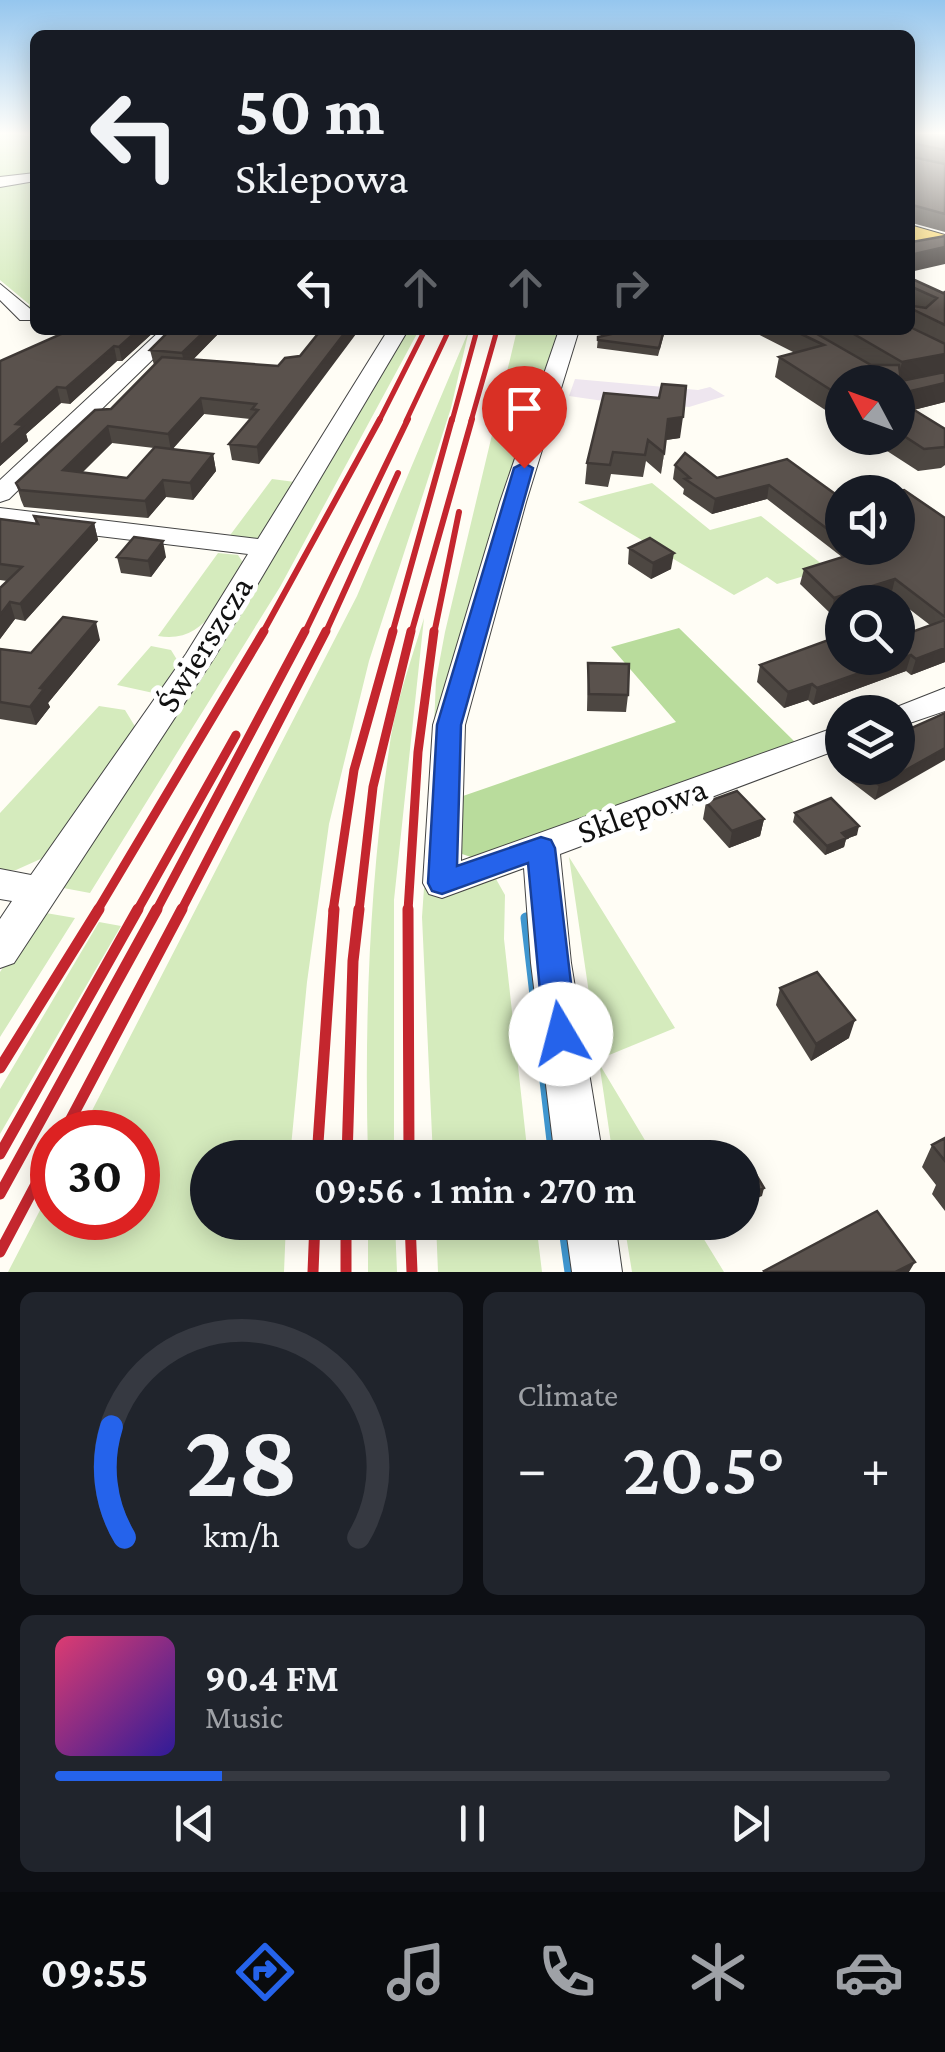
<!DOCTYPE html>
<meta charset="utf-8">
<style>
:root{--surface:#171b24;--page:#20242c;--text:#f1f3f6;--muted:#9ea1a6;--line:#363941;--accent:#2563eb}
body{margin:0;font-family:"Crimson Pro",serif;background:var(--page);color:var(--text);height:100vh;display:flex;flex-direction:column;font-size:38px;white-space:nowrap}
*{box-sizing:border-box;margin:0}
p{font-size:32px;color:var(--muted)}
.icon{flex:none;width:55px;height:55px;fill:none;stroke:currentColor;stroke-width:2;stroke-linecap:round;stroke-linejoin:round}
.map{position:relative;height:1272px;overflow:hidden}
.drawer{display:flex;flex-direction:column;gap:20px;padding:20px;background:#0d0f14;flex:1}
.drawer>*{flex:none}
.banner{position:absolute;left:30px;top:30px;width:885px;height:305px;border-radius:15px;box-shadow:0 5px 25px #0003;background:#171b24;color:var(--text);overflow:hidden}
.needle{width:65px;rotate:311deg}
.controls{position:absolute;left:825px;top:365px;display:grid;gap:20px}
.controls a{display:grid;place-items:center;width:90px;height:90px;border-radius:50%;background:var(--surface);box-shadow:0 5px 25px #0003;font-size:50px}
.speed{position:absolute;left:30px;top:1110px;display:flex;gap:20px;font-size:50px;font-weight:700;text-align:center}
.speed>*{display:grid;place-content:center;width:130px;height:130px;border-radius:50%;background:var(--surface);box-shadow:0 5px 25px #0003;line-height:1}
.speed .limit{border:15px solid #d22;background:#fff;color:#111}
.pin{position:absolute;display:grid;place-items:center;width:85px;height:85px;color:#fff;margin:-102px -42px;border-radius:50% 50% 50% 0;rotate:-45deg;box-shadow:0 0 10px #0007}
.pin .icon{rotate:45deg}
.me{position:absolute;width:110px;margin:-55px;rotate:352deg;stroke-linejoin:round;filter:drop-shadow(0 0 8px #0008)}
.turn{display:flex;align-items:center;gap:35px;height:210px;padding:0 40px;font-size:45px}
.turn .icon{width:130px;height:130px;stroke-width:2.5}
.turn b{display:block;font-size:70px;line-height:85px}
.lanes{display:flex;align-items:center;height:95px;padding:0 40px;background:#0003;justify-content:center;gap:50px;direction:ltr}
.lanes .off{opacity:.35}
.big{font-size:75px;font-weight:600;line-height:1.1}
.drawer .tile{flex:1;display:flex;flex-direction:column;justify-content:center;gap:15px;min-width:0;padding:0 35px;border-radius:15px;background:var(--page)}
.drawer .dial{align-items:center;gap:0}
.dial svg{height:260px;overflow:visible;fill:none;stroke:var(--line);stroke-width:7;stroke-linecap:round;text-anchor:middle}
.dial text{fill:var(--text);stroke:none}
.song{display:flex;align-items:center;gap:30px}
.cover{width:120px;height:120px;border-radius:15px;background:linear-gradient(135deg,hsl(340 70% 55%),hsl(250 70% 35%))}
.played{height:10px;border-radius:5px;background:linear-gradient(90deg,var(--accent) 20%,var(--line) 20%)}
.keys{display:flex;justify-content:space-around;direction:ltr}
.heat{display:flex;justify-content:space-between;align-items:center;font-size:55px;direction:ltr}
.drawer .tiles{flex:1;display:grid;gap:20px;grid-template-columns:1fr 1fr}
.tile:last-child{grid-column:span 2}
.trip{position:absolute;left:190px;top:1140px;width:570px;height:100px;border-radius:50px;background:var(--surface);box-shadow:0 5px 25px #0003;font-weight:600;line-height:100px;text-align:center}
.tabs{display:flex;height:160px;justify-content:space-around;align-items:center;background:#090b0e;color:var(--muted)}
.tabs .icon{width:70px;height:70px}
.tabs .active{color:var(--accent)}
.tabs b{font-size:45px;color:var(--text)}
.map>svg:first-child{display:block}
.industrial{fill:#eee6ef}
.green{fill:#d5ebbd}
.forest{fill:#b9dc9c}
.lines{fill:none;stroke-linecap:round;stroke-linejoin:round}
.stream{stroke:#3f96cf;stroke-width:11}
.minor-casing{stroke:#444;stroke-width:2}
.major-casing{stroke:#222;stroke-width:2}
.minor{fill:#fff;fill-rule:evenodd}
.major{fill:#f9d66b;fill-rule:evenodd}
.rail-far3{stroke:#c4262e;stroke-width:5}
.rail-far2{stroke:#c4262e;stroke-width:6}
.rail-far1{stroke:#c4262e;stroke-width:9}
.rail{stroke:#c4262e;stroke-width:11}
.wall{fill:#4d4742;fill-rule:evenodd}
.shaded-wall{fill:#3f3936}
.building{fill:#5a524d;stroke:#3f3936;stroke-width:2.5;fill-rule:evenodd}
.route{fill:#2563eb;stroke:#184099;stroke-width:2.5}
.labels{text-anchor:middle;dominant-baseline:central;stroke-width:10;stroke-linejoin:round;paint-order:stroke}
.street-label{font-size:35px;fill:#111;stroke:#fff}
</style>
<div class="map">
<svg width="945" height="1272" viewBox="0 0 945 1272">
<rect width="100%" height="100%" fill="#fffdf5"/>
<path class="industrial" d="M575,379L698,390L710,387L725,396L689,407L642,402L638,406L569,396Z"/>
<path class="green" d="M0,132L35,137V176L0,181Z
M35,180V310L26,307L30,305L0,280V185Z
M405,330H419L280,587L90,893L58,887Z
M469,330L451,408L369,661L329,824L307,982L290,1157L208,1158V1222L286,1223L284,1272H8L52,1187V1218H138V1132H81L357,596Z
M517,330H559L434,726L436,680L445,632Z
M272,479L295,482L260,539L225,542Z
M652,483L710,530L761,516L828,569L777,584L767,577L734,595L578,502Z
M218,553L238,555L244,564C222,597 205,645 158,636Z
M424,618L394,900V1157H368C364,1018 370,875 391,736C398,697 412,657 424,618Z
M151,646L171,650L179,663L158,694L117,685Z
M99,706L125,710L136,728L45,857L16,870L0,871V813Z
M569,857L675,1028L597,1060L655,1157H613Z
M496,879L505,895L504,939L528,1157H433L422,917L424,888H467Z
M40,912L75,918L0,1037V972Z
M99,922L121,926L0,1134V1089Z
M368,1223H395L397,1272H368Z
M436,1223H536L542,1272H438Z
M624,1223H694L724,1272H632Z"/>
<path class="forest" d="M679,628L796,743L477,859L462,854L463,796L676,722L611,647Z"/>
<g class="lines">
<path class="stream" d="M526,918L554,1158
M563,1222L570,1272"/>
<g class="minor-casing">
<path id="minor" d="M35,173V181L0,187V177Z
M0,284L34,312V320H20L0,300Z
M161,330H183L9,499L0,502V480Z
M388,330H408L214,658L14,963L0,968V919L12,901L0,899V869L31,875L186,654L248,554L0,524V508L258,539Z
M559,330H579L526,502L465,725L461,861L842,725V748L560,854L571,963L603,1158H555L531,963L524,868L442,898L429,894L423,883L433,725L500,502Z
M945,688V711L898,727V712H884Z
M565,1222H615L622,1272H572Z"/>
</g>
<g class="major-casing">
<path id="major" d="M910,225L945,235V249L910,239Z"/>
</g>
<use href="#minor" class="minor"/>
<use href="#major" class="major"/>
<path class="rail-far3" d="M379,421L425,330
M406,421L449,330
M452,421L477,330
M471,421L497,330"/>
<path class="rail-far2" d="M262,634L380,419
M304,634L408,419
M325,634L398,473
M392,634L452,419
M411,634L472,419
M434,634L459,512"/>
<path class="rail-far1" d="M97,911L264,631
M137,911L236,735
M156,911L305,631
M181,911L326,631
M333,911L354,770L393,631
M359,911L373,787L411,631
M408,911L418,752L434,631"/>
<path class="rail" d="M408,909L409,1158
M0,1068L99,909
M64,1132L182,909
M0,1154L138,909
M317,1158L334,909
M347,1158L353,961L359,909
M0,1194L157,909
M346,1222V1272
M410,1222L412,1272
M0,1252L52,1154
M313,1272L315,1222"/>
</g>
<path class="wall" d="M910,132H945V232L912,223L910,272Z
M910,278L943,293L945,292V402L913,410L945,429V465L941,468L918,471L867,438H898V382H842V421L775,377L779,357L795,353L750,330H910Z
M70,330H156L122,361H117L70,404L61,403L26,434L28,441L0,466V361Z
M222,330L193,359L278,366L259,464L232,460L229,444L250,419L204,414L172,449L213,454L216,471L193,500L166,497L148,518L24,507L21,500L16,483L111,409L154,365L150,350ZM112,443L154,448L127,478L82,473Z
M629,330H665L658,356L597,348L598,337Z
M604,393L680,438L666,440L661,474L646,461L643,477L611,474L608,487L585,484L587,463Z
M787,459L842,499V548H898L945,518V662L911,675L906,671L813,705L808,700L784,708L757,682L760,665L842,658L930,625L891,595L831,614L800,584L804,569L842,557L767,499L712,514L683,494L684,489L673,479L675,465L717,478Z
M34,516L94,523L98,540L25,621L15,619L0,639V588L7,581L0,580V519L36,524Z
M629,548L671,569L651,579L628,564Z
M117,557H166L151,577L121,573Z
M100,640L48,703L50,707L36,725L0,719V649L31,653Z
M588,663L628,695L626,712L587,711Z
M847,768H898L875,800L845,777Z
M706,802L764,819L760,836L729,848L703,819Z
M795,813L857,835L846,839L844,847L825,855L793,822Z
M780,988L849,1038L811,1061L776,1005Z
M945,1138V1211L932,1194L936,1185L922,1167L932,1145Z"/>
<path class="shaded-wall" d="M945,247V264L910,272V255Z
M138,330H156L122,361L119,347Z
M206,330H222L185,368L182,353Z
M347,330H359L259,464L257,447Z
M114,346L117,361L70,404L66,388Z
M945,354V373L897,382L902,362Z
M945,383V402L898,414V394Z
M57,387L61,403L26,434L28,441L0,466V446L16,424Z
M201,398L204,414L171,451L168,434Z
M683,417L680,438L666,440L661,474L668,419Z
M108,426L112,443L67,487L63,470Z
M213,454L216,471L193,500L190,483Z
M163,480L166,497L148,518L145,501Z
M769,485L767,499L712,514L715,499Z
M94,523L98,540L25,621L20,604Z
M163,541L166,557L151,577L148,561Z
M674,553L671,569L651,579L653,563Z
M895,579L891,595L866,602H842V610L831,614L834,598Z
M10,602L15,619L0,639V615Z
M96,622L100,640L48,703L50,707L36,725L30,707L40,688Z
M945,648V662L911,675L916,659Z
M911,655L906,671L813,705L817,688Z
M812,684L808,700L784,708L788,692Z
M945,743V760L875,800L879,785Z
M764,819L760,836L729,848L732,831Z
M859,826L857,835L846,839L844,847L825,855L827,846L842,833Z
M855,1020L849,1038L811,1061L816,1044Z
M764,1188L762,1196L742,1205V1198Z
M915,1262L909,1272H895Z"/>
<path class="building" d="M910,132H945V150L911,143L912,157L945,164V214L912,205V242L945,236V247L910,255Z
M910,278L943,293L945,292V325L910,308ZM912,287L937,298L926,308L913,306Z
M910,327L945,344V354L902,362L847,330H910Z
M70,330H138L119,347L114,346L66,388L57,387L16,424L24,425L0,446V361Z
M170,330H206L182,353L150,350Z
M321,330H347L257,447L229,444L258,410L252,409L256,404L201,398L168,434L108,426L63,470L127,478L155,447L213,454L190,483L163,480L145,501L20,490L16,483L95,410L111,409L162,357L278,366L285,358L300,356Z
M629,330H664L659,348L598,340V337Z
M793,330H810L871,365H899L901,381L945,372V383L898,394V382H842V397L779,357L824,345Z
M662,384L686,386L683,417L668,419L664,453L648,440L645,455L613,452L610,465L587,463L604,393L659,398Z
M898,400L945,429V447L924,449L898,432Z
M685,453L717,478L787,459L842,499V540L769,485L715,499L685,479L690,478L675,465Z
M904,490L945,518V617L895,579L834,598L804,569L859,552L852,548H898V492H896Z
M34,516L94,523L20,604L10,602L0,615V588L22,567L0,564V519L38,524Z
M134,537L163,541L148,561L117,557Z
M650,538L674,553L653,563L629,548Z
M63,617L96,622L40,688L44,689L30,707L0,702V649L31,653Z
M945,620V648L916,659L911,655L817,688L812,684L788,692L760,665L842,635V658H898V637Z
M588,663L629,664L628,695L589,694Z
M945,713V748L879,785L857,768H898V734Z
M737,791L764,819L732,831L706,802Z
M831,798L859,826L842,833L847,838L827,846L795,813Z
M817,972L855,1020L816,1044L780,988Z
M945,1138V1161L932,1145Z
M746,1158L764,1188L742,1198V1160Z
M877,1211L915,1262L895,1272H765L764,1271Z"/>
<linearGradient id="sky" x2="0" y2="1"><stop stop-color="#95c6ee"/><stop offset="0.43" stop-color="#fffefa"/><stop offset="1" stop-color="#fffefa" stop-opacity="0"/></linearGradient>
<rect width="945" height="310" fill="url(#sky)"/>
<path class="route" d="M524,463L533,468L461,725L457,866L541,837L551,840L555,848L577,1034L572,1044L561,1048L549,1044L544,1034L528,863L442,894L432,891L428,883L437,725L514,468Z"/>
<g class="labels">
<g class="street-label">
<text transform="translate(204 644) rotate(-58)">Świerszcza</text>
<text transform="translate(642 810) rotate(-20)">Sklepowa</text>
</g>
</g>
</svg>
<div class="controls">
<a><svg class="needle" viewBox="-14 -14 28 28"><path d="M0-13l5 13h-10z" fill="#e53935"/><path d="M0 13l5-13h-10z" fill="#9ea1a6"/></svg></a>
<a><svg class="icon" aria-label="sound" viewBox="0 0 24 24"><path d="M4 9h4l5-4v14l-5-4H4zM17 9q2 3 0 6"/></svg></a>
<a><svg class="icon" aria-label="search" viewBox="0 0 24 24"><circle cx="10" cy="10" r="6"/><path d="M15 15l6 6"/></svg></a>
<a><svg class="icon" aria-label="layers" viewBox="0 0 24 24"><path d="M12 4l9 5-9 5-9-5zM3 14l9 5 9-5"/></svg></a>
</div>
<div class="speed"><div class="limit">30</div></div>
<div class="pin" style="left:524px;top:468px;background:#d93025"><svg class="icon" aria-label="arrive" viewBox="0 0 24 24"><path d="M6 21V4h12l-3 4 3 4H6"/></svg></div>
<svg class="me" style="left:561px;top:1034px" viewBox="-20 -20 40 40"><circle r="19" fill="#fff"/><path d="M0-13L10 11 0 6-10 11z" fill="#2563eb"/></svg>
<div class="trip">09:56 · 1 min · 270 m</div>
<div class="banner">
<div class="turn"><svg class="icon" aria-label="left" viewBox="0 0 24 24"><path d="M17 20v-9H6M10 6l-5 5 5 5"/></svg><div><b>50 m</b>Sklepowa</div></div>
<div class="lanes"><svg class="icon" aria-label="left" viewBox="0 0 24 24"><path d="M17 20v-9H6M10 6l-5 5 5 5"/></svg><svg class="icon off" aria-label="ahead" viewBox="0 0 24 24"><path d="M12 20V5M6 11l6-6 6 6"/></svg><svg class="icon off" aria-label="ahead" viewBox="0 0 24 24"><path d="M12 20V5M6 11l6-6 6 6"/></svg><svg class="icon off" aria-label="right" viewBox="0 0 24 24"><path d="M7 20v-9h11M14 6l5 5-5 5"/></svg></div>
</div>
</div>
<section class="drawer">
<div class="tiles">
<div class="tile dial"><svg viewBox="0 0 100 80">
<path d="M14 69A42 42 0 1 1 86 69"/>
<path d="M14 69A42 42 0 0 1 10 35" stroke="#2563eb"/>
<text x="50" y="56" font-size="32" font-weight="700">28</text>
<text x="50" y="72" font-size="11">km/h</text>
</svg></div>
<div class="tile"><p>Climate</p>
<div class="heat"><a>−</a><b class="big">20.5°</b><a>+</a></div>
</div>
<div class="tile">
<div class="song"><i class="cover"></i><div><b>90.4 FM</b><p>Music</p></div></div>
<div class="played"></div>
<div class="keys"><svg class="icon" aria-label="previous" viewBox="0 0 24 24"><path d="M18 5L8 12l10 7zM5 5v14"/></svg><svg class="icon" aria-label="pause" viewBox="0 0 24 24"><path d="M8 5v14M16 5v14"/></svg><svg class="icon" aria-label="next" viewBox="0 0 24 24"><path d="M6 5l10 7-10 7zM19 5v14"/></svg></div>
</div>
</div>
</section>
<nav class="tabs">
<b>09:55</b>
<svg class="icon active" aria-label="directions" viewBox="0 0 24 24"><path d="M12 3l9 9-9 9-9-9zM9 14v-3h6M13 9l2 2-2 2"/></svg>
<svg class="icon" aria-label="music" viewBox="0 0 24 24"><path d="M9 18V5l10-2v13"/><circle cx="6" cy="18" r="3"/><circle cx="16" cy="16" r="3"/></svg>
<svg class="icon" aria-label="phone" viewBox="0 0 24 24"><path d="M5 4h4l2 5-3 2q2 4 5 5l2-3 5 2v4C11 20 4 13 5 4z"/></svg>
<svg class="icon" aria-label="climate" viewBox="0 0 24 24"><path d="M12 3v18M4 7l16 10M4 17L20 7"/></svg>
<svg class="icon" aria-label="car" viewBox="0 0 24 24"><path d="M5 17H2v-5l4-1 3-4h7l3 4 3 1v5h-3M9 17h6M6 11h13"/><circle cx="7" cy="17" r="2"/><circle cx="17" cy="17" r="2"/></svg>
</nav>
